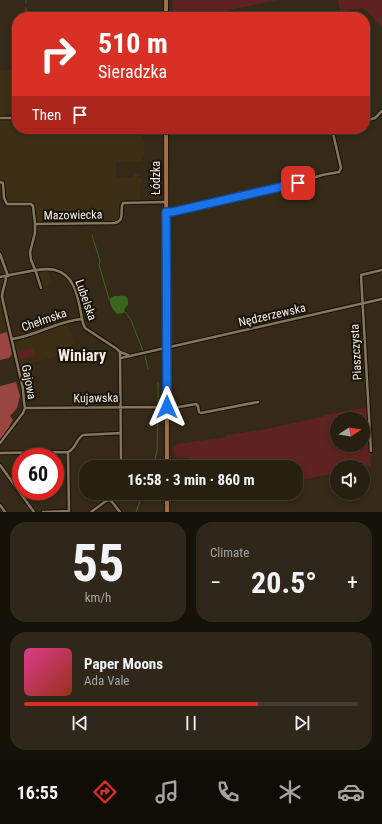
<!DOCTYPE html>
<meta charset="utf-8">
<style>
:root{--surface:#272011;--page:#2f281a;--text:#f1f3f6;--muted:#a4a39f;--line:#433e31;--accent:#d93025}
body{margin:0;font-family:"Roboto Condensed",sans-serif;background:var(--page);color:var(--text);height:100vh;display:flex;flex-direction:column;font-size:15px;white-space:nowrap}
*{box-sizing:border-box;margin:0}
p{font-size:13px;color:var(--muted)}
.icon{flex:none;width:22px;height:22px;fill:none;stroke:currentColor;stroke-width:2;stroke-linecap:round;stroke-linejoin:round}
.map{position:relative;height:512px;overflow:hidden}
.details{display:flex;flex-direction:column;gap:10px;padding:10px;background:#151209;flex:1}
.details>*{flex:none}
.guide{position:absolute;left:12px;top:12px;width:358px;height:122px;border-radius:16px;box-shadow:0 2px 6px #0003,0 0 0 1px var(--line);background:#d93025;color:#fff;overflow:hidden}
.needle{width:26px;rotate:78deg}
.controls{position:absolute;left:330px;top:412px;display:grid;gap:8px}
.controls a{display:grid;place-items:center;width:40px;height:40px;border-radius:50%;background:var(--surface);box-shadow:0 2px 6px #0003,0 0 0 1px var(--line);font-size:20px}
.speed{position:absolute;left:12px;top:448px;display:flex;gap:8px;font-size:20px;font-weight:700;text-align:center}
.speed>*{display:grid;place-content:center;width:52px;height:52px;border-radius:50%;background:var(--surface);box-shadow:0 2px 6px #0003,0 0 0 1px var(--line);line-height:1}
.speed .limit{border:6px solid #d22;background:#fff;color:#111}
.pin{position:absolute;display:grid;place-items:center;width:34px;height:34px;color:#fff;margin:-17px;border-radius:8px;box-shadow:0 2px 6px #0006}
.me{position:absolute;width:44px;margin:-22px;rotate:0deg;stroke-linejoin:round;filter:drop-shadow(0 0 3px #0008)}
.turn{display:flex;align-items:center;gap:14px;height:84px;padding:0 20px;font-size:18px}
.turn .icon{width:52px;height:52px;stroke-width:2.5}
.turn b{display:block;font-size:28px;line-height:34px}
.then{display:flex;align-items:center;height:38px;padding:0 20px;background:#0003;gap:8px;font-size:15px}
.big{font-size:30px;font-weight:700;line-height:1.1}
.details .card{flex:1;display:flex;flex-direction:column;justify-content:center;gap:6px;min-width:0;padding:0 14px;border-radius:16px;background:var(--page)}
.details .dial{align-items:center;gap:0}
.dial b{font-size:52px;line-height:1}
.song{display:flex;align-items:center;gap:12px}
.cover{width:48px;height:48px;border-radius:6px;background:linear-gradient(135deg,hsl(330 70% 55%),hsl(10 70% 35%))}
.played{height:4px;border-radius:2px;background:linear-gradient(90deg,var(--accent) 70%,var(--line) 70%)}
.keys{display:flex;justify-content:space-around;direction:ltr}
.heat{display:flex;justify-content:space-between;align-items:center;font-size:22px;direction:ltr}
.details .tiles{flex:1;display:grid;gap:10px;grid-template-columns:1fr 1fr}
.card:last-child{grid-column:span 2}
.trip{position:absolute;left:79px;top:460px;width:224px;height:40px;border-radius:16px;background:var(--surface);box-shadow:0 2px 6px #0003,0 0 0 1px var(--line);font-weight:700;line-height:40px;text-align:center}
.tabs{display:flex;height:64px;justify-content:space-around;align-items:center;background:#100d07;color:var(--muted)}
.tabs .icon{width:28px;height:28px}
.tabs .active{color:var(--accent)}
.tabs b{font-size:18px;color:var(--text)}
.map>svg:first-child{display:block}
.built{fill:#3d2f16}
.green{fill:#5e2321;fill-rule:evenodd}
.forest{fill:#994641}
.water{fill:#39651d}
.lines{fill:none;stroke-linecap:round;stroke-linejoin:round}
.stream{stroke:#39651d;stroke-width:1}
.street-casing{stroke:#1c1202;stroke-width:4.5}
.primary-casing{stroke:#1c1202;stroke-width:6}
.street{stroke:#847762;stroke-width:2.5}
.primary{stroke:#a36f48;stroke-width:4}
.route-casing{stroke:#114b97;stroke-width:10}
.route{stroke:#1a73e8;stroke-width:7}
.labels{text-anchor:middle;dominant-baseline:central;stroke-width:4;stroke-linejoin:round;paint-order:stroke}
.street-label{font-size:12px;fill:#f6eee3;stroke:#18130b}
.district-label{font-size:16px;font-weight:bold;fill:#f6eee3;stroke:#18130b}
</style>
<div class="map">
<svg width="382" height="512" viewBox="0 0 382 512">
<rect width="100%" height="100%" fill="#342a17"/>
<path class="built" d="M0,70H17V116H14L11,113H7L4,116H0Z
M0,120H8L9,121L17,122V129H142V140L143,141H144V156L142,157V161L116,162V178H131L134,177V174H139V178H142V181L141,182L140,200H122L119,203L120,216L115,221L38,222L37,220L34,202H7L5,197V181H0Z
M47,271L53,282L48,285L44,286L42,284L40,272Z
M0,307H1L7,332L0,334Z
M67,323L74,345L65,348L67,353L20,367L14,343Z"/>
<path class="green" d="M173,0H277L198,17H172Z
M338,0H382V28L364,8L340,12Z
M33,347L35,355L19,360L17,352Z
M367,407L371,466L363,468L337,467V473L296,481V467H191L190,458L175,457V454H174C173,450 173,446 177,444L227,437V435L261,430L317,418L330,414ZM337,419H363V445H337Z"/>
<path class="forest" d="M7,332L12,354L9,358L0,360V334Z
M16,382L20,396L17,408L10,416L13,420L10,425L8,430L0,442V386Z"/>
<path class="water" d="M114,296C123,296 129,293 128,305L125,308L124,313L117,314L112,308L109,299Z"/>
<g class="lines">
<path class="stream" d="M26,0V3
M26,8V17
M92,235L100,261L99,265L109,299
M125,312L131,320L143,351
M145,356L148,369
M158,383V405
M155,459L157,451L158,409
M152,467L153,463
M136,512L143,493"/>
<g class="street-casing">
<path id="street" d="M0,118H17
M365,121L375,118L382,111
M0,182L3,183L4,198L7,204H31L33,206L35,224V233L30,252L31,260L36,272L41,288
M166,212H172L292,185L322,175L339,172L341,168L332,129
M35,224L115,223C126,220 119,210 123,203L166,202
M0,254L8,276
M0,277C13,275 43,266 55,270C63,272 69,277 73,285C79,296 80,311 83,323L85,328L117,349L120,352L128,355
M12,339C36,336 57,321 82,319
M120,352L121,461
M121,358L382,299
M25,408L167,407
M167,409L196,404L198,406L199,412L201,413L258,402
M0,443L23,413L25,408L24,402L23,389L2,297C2,290 6,284 6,276
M371,451L361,275L382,270
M68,452C76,449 76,439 83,435L121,433
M68,452L69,511
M0,453L68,452
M0,465L34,512
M0,505L5,512
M43,512L69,511
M91,512L106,501L110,500L112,502L120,512"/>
</g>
<g class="primary-casing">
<path id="primary" d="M166,17V0
M166,129L167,467
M167,493V512"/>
</g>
<use href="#street" class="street"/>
<use href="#primary" class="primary"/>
</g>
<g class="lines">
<g class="route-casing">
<path id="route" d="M167,407L166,212H172L298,183"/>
</g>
<use href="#route" class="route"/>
</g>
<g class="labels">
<g class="street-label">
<text transform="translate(156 178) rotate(-90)">Łódzka</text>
<text transform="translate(73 215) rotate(-1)">Mazowiecka</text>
<text transform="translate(86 300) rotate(71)">Lubelska</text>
<text transform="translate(272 315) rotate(-13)">Nędzerzewska</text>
<text transform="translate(44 320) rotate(-19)">Chełmska</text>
<text transform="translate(356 352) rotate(-93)">Piaszczysta</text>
<text transform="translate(29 382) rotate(79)">Gajowa</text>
<text transform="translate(96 398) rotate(-1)">Kujawska</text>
</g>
<g class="district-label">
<text x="82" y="355">Winiary</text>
</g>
</g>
</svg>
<div class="controls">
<a><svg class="needle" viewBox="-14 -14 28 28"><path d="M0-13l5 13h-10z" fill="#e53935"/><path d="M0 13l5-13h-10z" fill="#a4a39f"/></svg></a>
<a><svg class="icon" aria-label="sound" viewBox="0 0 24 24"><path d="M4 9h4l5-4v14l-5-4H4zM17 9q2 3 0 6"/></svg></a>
</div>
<div class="speed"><div class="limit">60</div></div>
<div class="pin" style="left:298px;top:183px;background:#d93025"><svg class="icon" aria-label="arrive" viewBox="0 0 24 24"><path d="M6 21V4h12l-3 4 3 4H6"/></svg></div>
<svg class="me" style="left:167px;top:407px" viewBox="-20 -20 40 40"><path d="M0-17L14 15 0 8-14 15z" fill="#1a73e8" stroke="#fff" stroke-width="4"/></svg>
<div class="trip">16:58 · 3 min · 860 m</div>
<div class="guide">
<div class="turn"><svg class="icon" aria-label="right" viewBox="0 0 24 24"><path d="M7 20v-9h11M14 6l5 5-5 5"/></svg><div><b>510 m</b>Sieradzka</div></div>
<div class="then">Then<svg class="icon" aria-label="arrive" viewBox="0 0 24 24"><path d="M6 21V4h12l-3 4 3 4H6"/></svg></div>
</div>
</div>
<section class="details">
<div class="tiles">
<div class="card dial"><b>55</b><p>km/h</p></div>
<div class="card"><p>Climate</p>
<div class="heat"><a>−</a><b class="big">20.5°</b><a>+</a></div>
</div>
<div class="card">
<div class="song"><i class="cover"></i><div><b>Paper Moons</b><p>Ada Vale</p></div></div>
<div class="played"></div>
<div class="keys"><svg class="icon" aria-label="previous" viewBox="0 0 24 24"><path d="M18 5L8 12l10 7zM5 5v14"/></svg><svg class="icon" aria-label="pause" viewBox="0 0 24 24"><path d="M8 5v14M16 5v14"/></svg><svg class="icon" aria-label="next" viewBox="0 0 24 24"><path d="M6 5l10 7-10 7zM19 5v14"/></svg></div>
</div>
</div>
</section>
<nav class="tabs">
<b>16:55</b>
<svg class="icon active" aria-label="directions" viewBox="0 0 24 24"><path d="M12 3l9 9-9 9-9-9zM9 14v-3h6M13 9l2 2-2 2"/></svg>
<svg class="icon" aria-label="music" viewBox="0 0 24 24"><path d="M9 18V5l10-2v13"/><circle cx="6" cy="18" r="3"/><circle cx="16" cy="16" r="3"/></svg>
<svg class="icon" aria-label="phone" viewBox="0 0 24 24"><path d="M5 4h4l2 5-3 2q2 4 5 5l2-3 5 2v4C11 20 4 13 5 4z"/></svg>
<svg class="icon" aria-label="climate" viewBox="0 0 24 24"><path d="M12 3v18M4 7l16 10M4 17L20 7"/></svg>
<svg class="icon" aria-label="car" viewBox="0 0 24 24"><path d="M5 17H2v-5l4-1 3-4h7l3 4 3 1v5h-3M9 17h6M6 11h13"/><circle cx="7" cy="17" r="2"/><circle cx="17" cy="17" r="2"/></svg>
</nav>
